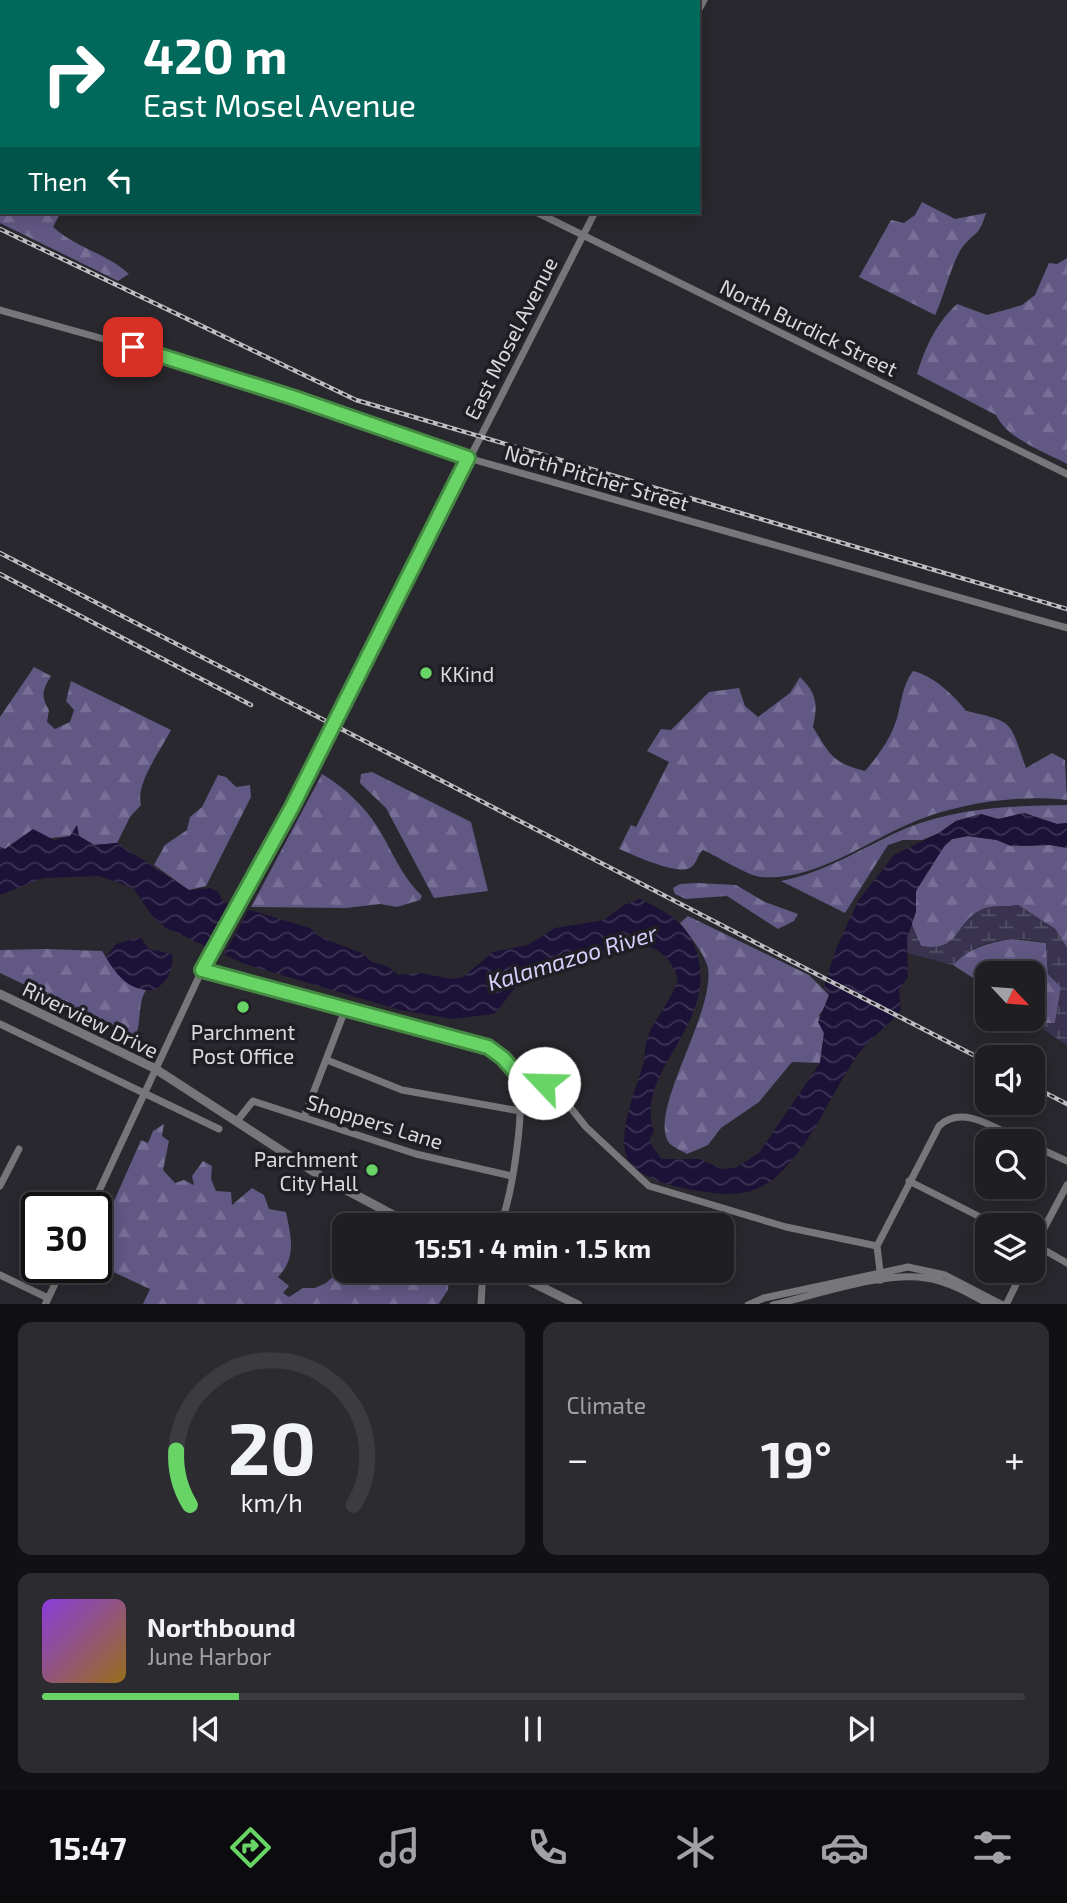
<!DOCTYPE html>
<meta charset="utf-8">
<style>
:root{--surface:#1f1e22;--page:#2c2b2f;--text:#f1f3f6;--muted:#a1a2a5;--line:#3c3c40;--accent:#68d465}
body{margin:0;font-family:"Exo 2",sans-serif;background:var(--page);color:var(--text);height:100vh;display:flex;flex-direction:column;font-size:26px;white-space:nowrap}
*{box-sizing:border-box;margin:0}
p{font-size:23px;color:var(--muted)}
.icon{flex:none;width:38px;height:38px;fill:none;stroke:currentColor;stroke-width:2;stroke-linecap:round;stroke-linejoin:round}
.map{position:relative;height:1304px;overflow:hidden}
.panel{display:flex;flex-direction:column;gap:18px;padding:18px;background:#111013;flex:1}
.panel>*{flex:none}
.banner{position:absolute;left:0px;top:0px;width:700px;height:214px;box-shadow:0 4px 18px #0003,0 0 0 2px var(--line);background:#00695c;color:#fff;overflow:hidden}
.needle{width:46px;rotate:116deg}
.fabs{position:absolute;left:975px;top:961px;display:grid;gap:14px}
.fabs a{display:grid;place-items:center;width:70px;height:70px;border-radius:14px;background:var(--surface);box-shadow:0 4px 18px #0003,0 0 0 2px var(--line);font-size:35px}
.speed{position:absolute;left:21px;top:1192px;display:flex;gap:14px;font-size:35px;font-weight:700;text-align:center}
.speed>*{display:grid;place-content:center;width:91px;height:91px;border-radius:50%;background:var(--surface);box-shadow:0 4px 18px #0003,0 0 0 2px var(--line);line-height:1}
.speed .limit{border:4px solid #111;border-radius:10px;background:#fff;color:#111}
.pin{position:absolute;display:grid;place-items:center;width:60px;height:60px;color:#fff;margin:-30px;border-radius:14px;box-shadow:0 4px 10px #0006}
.me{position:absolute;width:77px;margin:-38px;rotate:294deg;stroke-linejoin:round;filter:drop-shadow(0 0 5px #0008)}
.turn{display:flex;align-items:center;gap:24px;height:147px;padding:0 28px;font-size:32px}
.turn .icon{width:91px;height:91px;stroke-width:2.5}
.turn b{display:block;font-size:49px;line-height:60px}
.then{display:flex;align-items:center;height:66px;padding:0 28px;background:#0003;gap:14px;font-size:26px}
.big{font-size:52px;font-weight:700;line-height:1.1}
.panel .widget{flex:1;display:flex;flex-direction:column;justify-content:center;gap:10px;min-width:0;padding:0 24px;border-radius:14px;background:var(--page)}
.panel .dial{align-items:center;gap:0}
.dial svg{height:182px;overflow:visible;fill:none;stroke:var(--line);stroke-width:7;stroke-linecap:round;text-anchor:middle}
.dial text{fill:var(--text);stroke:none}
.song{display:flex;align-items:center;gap:21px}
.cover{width:84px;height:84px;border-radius:10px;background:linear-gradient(135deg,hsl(270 70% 55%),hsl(40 70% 35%))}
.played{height:7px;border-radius:4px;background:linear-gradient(90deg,var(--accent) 20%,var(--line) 20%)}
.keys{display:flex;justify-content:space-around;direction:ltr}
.heat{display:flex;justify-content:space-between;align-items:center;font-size:38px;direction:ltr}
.panel .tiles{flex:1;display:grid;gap:18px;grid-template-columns:1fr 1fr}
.widget:last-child{grid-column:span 2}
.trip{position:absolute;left:332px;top:1213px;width:402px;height:70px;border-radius:14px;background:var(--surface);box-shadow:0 4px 18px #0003,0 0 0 2px var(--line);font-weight:700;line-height:70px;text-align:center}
.tabs{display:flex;height:112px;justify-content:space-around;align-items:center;background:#0c0c0e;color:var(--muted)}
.tabs .icon{width:49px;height:49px}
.tabs .selected{color:var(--accent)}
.tabs b{font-size:32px;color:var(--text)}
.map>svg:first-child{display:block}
.forest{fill:url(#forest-firs)}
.wetland{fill:url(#wetland-marsh)}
.water{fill:url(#water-waves)}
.pier{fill:#29282e}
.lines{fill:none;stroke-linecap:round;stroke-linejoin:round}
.minor{stroke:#77777a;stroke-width:7}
.tertiary{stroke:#77777a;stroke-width:9}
.rail-casing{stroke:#bebec2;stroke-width:4.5}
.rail{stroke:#1f1e24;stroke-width:2;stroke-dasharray:5;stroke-linecap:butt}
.route-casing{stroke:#448a42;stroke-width:18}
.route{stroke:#68d465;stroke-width:12}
.poi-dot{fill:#68d465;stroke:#1f1e24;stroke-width:2.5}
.labels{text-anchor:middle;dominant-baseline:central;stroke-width:7;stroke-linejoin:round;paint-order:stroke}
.street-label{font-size:21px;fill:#dadade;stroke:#1f1e24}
.poi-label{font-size:21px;fill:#dadade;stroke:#1f1e24;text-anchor:start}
.water-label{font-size:23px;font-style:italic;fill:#d7cffa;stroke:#1f1e24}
</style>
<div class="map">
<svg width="1067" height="1305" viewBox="0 0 1067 1305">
<defs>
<pattern id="forest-firs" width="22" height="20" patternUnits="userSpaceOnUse" patternTransform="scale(1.75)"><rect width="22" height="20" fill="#615884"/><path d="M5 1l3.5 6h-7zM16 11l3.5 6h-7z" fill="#776f95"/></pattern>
<pattern id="wetland-marsh" width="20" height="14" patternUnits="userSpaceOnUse" patternTransform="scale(1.75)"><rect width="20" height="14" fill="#39334f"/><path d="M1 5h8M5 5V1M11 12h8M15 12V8" fill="none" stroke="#555068"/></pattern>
<pattern id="water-waves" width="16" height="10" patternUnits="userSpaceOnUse" patternTransform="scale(1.75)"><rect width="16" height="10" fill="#1c1136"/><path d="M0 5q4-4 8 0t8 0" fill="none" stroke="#3c3353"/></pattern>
</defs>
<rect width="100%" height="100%" fill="#29282e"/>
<path class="forest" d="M0,149L2,212H61L53,227C76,248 106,253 129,274L118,281L0,223Z
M922,202L955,219L986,213C979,235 978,230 965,244C953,256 944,298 935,315L859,277L891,220L904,223L915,215Z
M1067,258V464C1045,452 1007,439 996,415L917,374C925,348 936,323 957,304L987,315L1022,305L1035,295L1049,263L1057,264Z
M34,667L51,676C43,689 40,696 49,710L47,722L55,729L70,722L74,710L66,701L71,681L171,730C161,750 135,784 141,805L130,817L117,843L94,845L79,836L77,827L70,836L15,842L5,849L0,847V717Z
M913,671C933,676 953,694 966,711C1016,722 1009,721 1026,768L1052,753L1065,760L1067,800C1022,794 956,803 911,823C864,843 815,881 761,877C748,876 717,856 703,850C697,855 697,864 690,868C675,875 634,855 619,849L631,825L636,827L669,762L647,751L661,729L671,730L709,692L739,688L745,706L758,717L790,693L800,677C817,694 818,704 813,727C830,755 833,763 865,771C879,755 891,738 897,718C902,700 902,686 913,671Z
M372,772L471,822L488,891L434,898L386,808L360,783L361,774Z
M322,774C347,789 371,812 385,840C396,860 405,880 422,896L420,900L397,907L380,904L346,908L251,907Z
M218,775L226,777L236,787L250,785L251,797L206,886L189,890L154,865L165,845L187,830L190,817L202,807Z
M1067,805V823L1057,824L1024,813L998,819L981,814L956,821L939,833L922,840H903L888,845L845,913L781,881C828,872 866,845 909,827C962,807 1012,806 1067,805Z
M968,836L997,840L1011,846L1051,845L1067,848V948L1055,929L1018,905C1004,908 991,904 979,911C955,923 960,953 921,946L912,925L916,891L937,853L952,839Z
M697,883L736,885L765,902L798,914L794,921L778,929L727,896L686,899L675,894L673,888L680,884Z
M688,916L809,975L829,995L826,1006L819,1015L824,1033L820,1063L792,1062L759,1102L721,1128L708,1145L687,1154C682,1151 673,1147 669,1143C647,1112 715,1014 708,968C705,954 689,935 680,923Z
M1011,939L1046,943L1048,974L1061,987L1055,1023L1041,1024L1033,1017L1032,973H987V987L953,965C968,948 989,943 1011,939Z
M47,949L102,951C113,969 125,986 146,990C137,1005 142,1022 135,1037L0,973V950Z
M164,1124L162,1136L169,1141L163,1170L175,1183L184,1180L194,1185L192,1176L203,1161L212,1166L211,1179L216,1191L231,1192L232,1205L252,1188L264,1195L269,1209L286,1212C291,1237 297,1257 278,1277L289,1286L283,1293L289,1297L303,1288H315L326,1283L336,1274L345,1256V1270L449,1271L448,1290L438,1305L143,1304L150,1289L96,1264V1232L101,1216L115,1199L141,1140L148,1143L153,1131Z"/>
<path class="wetland" d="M1018,905L1055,929L1067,948V1045L1044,1030L1041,1024L1055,1023L1061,987L1048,974L1046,943C1016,934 974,940 953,965L908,953L907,938L912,925L921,946C960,953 955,923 979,911C991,904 1004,908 1018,905Z"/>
<path class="water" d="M1024,813L1057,824L1067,823V848L1051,845L1011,846L997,840L968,836L952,839L945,845L916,891V912L907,938L908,977L899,990L901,1010C887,1027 870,1038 857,1056C830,1095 814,1141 778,1175C753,1198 726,1196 694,1190C675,1187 645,1180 631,1164C612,1141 638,1086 644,1061C645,1053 645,1044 648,1036C656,1016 672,1000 678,979C660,924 607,948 568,964C552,970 533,976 519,985C509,992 503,1006 494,1014L453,1019L400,1010L245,964L166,928L153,917L133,888L99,876L43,878L0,895V847L5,849L33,829L54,840L70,836L77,825L79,836L94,845L117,843L189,890L210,888L218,892L223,902L310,928L318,936L362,953L372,962L389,967L398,975L420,973L451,979L463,977L493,952L528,945L555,928L604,920L624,905L640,899C666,911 689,924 697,953C718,1027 633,1071 654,1131L649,1141L661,1159H699L723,1169L735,1168L759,1153L820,1063L824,1033L818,1022L829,995L824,987L836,949L858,901L894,855L939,833L956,821L981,814L998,819Z
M140,937L149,949L172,954C174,971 168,980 155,990C131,992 117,977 106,957L116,944Z"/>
<path class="pier" d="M231,901L250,907L224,955L207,946Z"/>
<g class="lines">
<path class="minor" d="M86,0L90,2
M698,11L704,0
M536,212L1067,474
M0,310L154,353L468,458L1067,628
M202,970L469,1042C487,1047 509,1055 517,1074C527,1100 512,1200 500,1225
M0,1024L219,1129
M327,1060L402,1090L520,1111
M517,1074L558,1092L586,1127L649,1186L786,1227L877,1246
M304,1117L345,1010
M237,1121L253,1101L416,1154L512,1176
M1032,1145L1067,1161
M909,1181L996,1225
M0,1186L19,1149
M91,1208L202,970L292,807L595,212
M1034,1244L1067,1263
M1032,1251L1067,1185
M0,1275L48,1298
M881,1280L877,1246L939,1126C963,1103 997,1130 1023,1141
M45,1305L63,1267
M481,1305L483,1270
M748,1305L764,1298L908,1267L945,1275L1003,1305
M773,1305C816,1295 884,1271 926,1278C948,1281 971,1294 990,1305
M1006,1305L1023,1270"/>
<path class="tertiary" d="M0,994L154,1068L322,1177L412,1225
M507,1270L578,1305"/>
<g class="rail-casing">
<path id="rail" d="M0,229L356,400L1067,609
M0,553L987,1062
M0,574L251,705
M1032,1086L1067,1104"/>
</g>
<use href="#rail" class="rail"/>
</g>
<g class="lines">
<g class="route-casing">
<path id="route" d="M133,347L292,397L468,458L292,807L202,970L488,1047L503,1058L517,1074L544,1083"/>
</g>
<use href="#route" class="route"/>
</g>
<g class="poi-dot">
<circle cx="426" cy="673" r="7"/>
<circle cx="243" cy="1007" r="7"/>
<circle cx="372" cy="1170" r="7"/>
</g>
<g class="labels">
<g class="street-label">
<text transform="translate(809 327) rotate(26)">North Burdick Street</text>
<text transform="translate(510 338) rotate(-63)">East Mosel Avenue</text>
<text transform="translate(597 477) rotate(16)">North Pitcher Street</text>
<text transform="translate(91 1019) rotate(26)">Riverview Drive</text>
<text transform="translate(375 1121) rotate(17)">Shoppers Lane</text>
</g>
<g class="poi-label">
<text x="440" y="673">KKind</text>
<text x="243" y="1031" text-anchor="middle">Parchment<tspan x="243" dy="24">Post Office</tspan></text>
<text x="358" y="1158" text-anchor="end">Parchment<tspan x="358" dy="24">City Hall</tspan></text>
</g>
<g class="water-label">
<text transform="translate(572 957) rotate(-17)">Kalamazoo River</text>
</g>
</g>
</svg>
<div class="fabs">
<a><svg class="needle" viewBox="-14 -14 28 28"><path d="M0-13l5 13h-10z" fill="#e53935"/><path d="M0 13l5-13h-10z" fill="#a1a2a5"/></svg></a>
<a><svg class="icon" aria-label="sound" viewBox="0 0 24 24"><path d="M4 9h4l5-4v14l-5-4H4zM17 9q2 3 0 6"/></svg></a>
<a><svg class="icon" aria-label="search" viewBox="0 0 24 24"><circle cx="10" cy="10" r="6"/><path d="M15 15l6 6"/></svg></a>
<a><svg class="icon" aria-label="layers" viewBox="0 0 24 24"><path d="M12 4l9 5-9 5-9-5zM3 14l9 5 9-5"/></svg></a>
</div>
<div class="speed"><div class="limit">30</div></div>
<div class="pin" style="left:133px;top:347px;background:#d93025"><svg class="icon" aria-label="arrive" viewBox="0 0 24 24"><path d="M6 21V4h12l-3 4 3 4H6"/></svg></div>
<svg class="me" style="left:544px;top:1083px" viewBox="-20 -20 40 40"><circle r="19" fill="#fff"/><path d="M0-13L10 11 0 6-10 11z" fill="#68d465"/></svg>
<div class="trip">15:51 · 4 min · 1.5 km</div>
<div class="banner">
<div class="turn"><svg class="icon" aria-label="right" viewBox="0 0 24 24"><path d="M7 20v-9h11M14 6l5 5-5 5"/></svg><div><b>420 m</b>East Mosel Avenue</div></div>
<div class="then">Then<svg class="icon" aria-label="left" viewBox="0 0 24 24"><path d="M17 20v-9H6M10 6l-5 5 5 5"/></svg></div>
</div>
</div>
<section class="panel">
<div class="tiles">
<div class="widget dial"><svg viewBox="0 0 100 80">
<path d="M14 69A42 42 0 1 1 86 69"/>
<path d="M14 69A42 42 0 0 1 8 45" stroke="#68d465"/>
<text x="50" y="56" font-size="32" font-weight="700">20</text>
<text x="50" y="72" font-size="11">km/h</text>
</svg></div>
<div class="widget"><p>Climate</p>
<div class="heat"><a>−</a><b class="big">19°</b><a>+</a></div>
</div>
<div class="widget">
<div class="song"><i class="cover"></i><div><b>Northbound</b><p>June Harbor</p></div></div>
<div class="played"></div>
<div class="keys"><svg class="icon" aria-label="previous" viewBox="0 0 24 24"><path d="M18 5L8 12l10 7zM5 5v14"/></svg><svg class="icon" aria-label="pause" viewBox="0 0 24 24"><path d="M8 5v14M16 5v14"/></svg><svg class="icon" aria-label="next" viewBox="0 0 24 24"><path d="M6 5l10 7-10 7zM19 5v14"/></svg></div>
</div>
</div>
</section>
<nav class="tabs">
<b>15:47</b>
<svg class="icon selected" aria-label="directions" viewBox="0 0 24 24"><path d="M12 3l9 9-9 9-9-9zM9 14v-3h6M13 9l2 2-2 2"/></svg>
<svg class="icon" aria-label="music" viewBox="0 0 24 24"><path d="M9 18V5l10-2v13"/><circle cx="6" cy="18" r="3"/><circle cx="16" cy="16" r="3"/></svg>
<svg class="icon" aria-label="phone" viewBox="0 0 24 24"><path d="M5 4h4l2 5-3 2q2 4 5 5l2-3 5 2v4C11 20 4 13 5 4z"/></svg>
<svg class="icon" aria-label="climate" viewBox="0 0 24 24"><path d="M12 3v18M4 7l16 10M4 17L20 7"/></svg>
<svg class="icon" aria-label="car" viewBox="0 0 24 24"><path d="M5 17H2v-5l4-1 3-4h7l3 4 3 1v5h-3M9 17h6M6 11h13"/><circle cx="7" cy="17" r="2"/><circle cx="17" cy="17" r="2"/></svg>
<svg class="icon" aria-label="filters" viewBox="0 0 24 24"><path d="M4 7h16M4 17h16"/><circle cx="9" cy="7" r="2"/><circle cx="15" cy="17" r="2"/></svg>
</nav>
